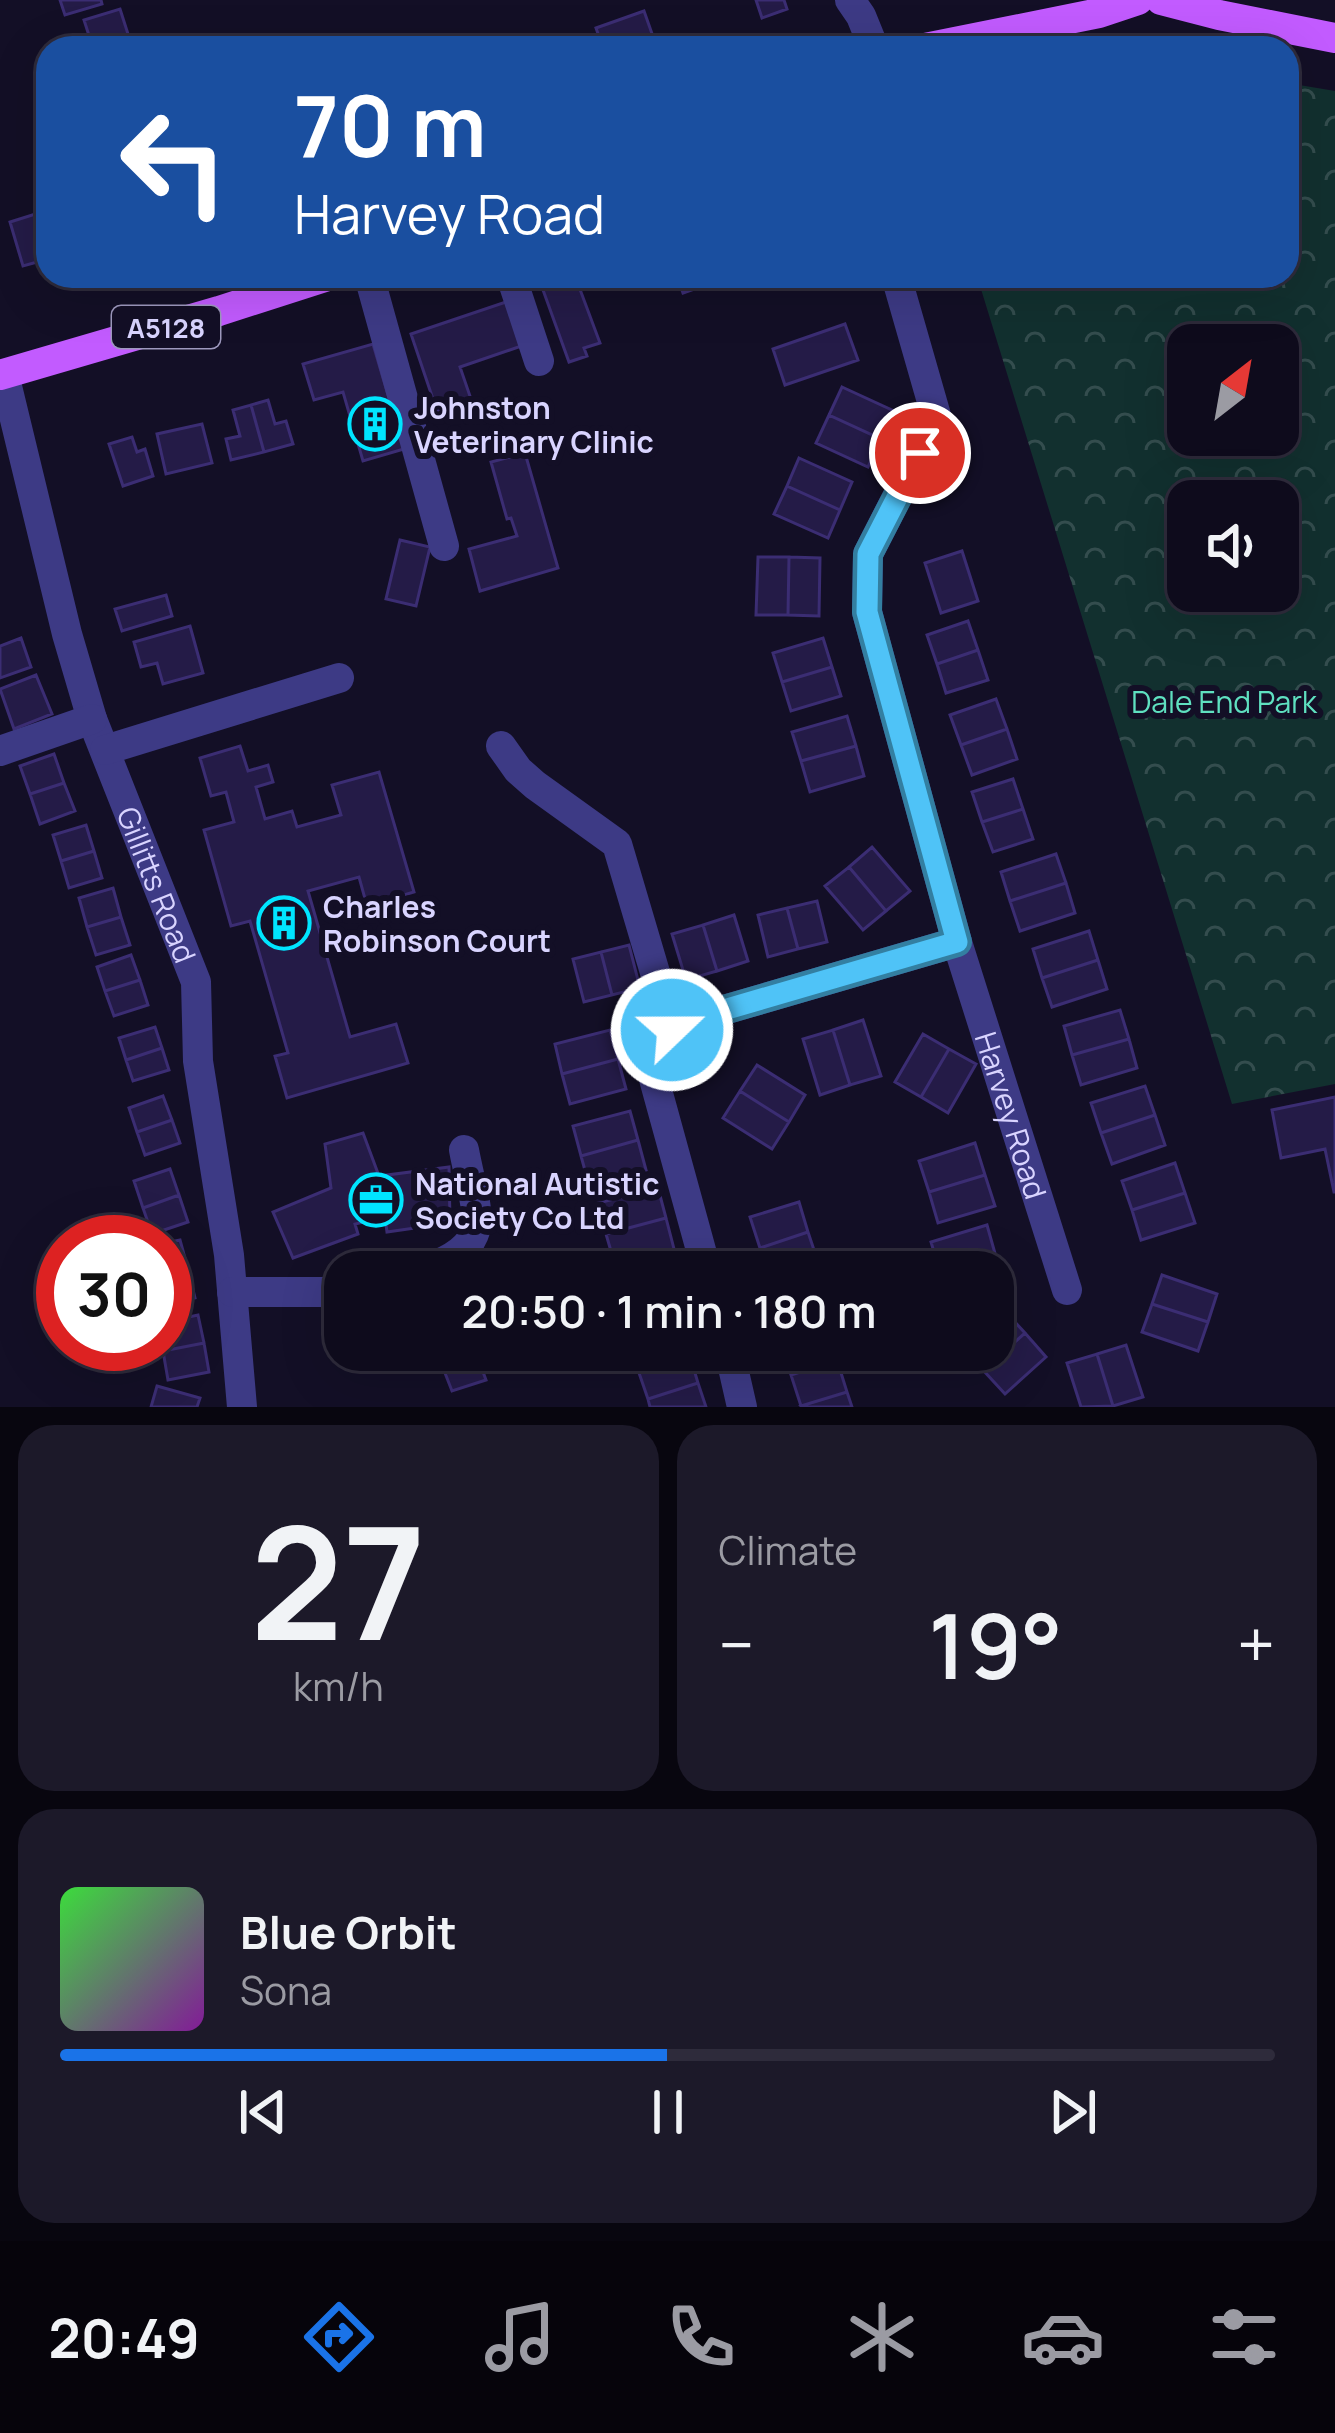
<!DOCTYPE html>
<meta charset="utf-8">
<style>
:root{--surface:#0e0b1c;--page:#1c1929;--text:#f1f3f6;--muted:#9b9ba3;--line:#2e2b3b;--accent:#1a73e8}
body{margin:0;font-family:Manrope,sans-serif;background:var(--page);color:var(--text);height:100vh;display:flex;flex-direction:column;font-size:45px;white-space:nowrap}
*{box-sizing:border-box;margin:0}
p{font-size:39px;color:var(--muted)}
.icon{flex:none;width:66px;height:66px;fill:none;stroke:currentColor;stroke-width:2;stroke-linecap:round;stroke-linejoin:round}
.map{position:relative;height:1407px;overflow:hidden}
.panel{display:flex;flex-direction:column;gap:18px;padding:18px;background:#08060f;flex:1}
.panel>*{flex:none}
.guide{position:absolute;left:36px;top:36px;width:1263px;height:252px;border-radius:36px;box-shadow:0 12px 48px #0002,0 0 0 3px var(--line);background:#1a4fa0;color:#fff;overflow:hidden}
.needle{width:78px;rotate:31deg}
.tools{position:absolute;left:1167px;top:324px;display:grid;gap:24px}
.tools a{display:grid;place-items:center;width:132px;height:132px;border-radius:24px;background:var(--surface);box-shadow:0 12px 48px #0002,0 0 0 3px var(--line);font-size:60px}
.speed{position:absolute;left:36px;top:1215px;display:flex;gap:24px;font-size:60px;font-weight:700;text-align:center}
.speed>*{display:grid;place-content:center;width:156px;height:156px;border-radius:50%;background:var(--surface);box-shadow:0 12px 48px #0002,0 0 0 3px var(--line);line-height:1}
.speed .limit{border:18px solid #d22;background:#fff;color:#111}
.pin{position:absolute;display:grid;place-items:center;width:102px;height:102px;color:#fff;margin:-51px;border:6px solid #fff;border-radius:50%;box-shadow:0 3px 12px #0007}
.me{position:absolute;width:132px;margin:-66px;rotate:68deg;stroke-linejoin:round;filter:drop-shadow(0 0 9px #0008)}
.turn{display:flex;align-items:center;gap:42px;height:252px;padding:0 60px;font-size:54px}
.turn .icon{width:156px;height:156px;stroke-width:2.5}
.turn b{display:block;font-size:84px;line-height:102px}
.big{font-size:90px;font-weight:600;line-height:1.1}
.panel .tile{flex:1;display:flex;flex-direction:column;justify-content:center;gap:18px;min-width:0;padding:0 42px;border-radius:36px;background:var(--page)}
.panel .dial{align-items:center;gap:0}
.dial b{font-size:156px;line-height:1}
.song{display:flex;align-items:center;gap:36px}
.cover{width:144px;height:144px;border-radius:18px;background:linear-gradient(135deg,hsl(120 70% 55%),hsl(290 70% 35%))}
.played{height:12px;border-radius:6px;background:linear-gradient(90deg,var(--accent) 50%,var(--line) 50%)}
.keys{display:flex;justify-content:space-around;direction:ltr}
.heat{display:flex;justify-content:space-between;align-items:center;font-size:66px;direction:ltr}
.panel .tiles{flex:1;display:grid;gap:18px;grid-template-columns:1fr 1fr}
.tile:last-child{grid-column:span 2}
.trip{position:absolute;left:324px;top:1251px;width:690px;height:120px;border-radius:36px;background:var(--surface);box-shadow:0 12px 48px #0002,0 0 0 3px var(--line);font-weight:600;line-height:120px;text-align:center}
.tab-bar{display:flex;height:192px;justify-content:space-around;align-items:center;background:#06040b;color:var(--muted)}
.tab-bar .icon{width:84px;height:84px}
.tab-bar .active{color:var(--accent)}
.tab-bar b{font-size:54px;color:var(--text)}
.map>svg:first-child{display:block}
.park{fill:url(#park-crowns);fill-rule:evenodd}
.building{fill:#241b47;stroke:#3b2d73;stroke-width:3}
.lines{fill:none;stroke-linecap:round;stroke-linejoin:round}
.minor{stroke:#3d3a85;stroke-width:30}
.major{stroke:#c25bff;stroke-width:30}
.route-casing{stroke:#337fa1;stroke-width:30}
.route{stroke:#4fc3f7;stroke-width:21}
.labels{text-anchor:middle;dominant-baseline:central;stroke-width:12;stroke-linejoin:round;paint-order:stroke}
.shield{fill:#130f26;stroke:#9e99be;stroke-width:3}
.shield-label{font-size:27px;font-weight:bold;fill:#d9d4ff}
.poi-label{font-size:30px;font-weight:bold;fill:#d9d4ff;stroke:#130f26;text-anchor:start}
.park-label{font-size:30px;fill:#5fe0c0;stroke:#130f26}
.street-label{font-size:30px;fill:#d9d4ff;stroke:#130f26}
</style>
<div class="map">
<svg width="1335" height="1407" viewBox="0 0 1335 1407">
<defs>
<pattern id="park-crowns" width="20" height="18" patternUnits="userSpaceOnUse" patternTransform="scale(3)"><rect width="20" height="18" fill="#12302f"/><path d="M2 6a3 3 0 1 1 6 0M12 15a3 3 0 1 1 6 0" fill="none" stroke="#344d4e"/></pattern>
</defs>
<rect width="100%" height="100%" fill="#130f26"/>
<path class="park" d="M1287,83L1335,91V1084L1232,1104L977,276H1287ZM1188,345H1278V435H1188ZM1188,501H1278V591H1188Z"/>
<path class="building" d="M60,0H101L102,4L65,15Z
M756,0H784L787,9L762,18Z
M120,9L128,34L92,45L84,20Z
M644,11L656,45L647,48H603L596,28Z
M48,210V259L23,266L10,222Z
M538,276H575L600,343L584,348L587,356L569,362Z
M677,276H708L711,283L683,293Z
M515,299L530,343L460,367L471,399L437,411L411,334Z
M845,324L858,360L785,385L773,349Z
M373,344L404,449L363,461L343,392L314,400L303,364Z
M842,387L894,411L881,439L829,415Z
M268,400L275,424L286,421L293,444L264,452L251,405Z
M251,405L264,452L231,460L226,439L240,436L233,410Z
M829,415L881,439L868,467L816,443Z
M202,424L212,463L166,474L157,434Z
M132,437L137,452L145,449L153,476L123,486L109,444Z
M525,453L558,568L480,591L469,549L517,536L511,518L507,519L491,462Z
M799,458L852,482L840,510L787,486Z
M787,486L840,510L828,538L774,514Z
M400,540L430,547L416,606L386,599Z
M962,551L978,601L941,613L925,563Z
M758,557H789L788,615H756Z
M789,557L820,558L819,616L788,615Z
M166,595L172,616L122,631L115,609Z
M968,621L978,650L937,664L927,635Z
M190,626L203,673L163,684L157,663L141,667L134,642Z
M21,638L31,667L0,678V646Z
M823,638L832,667L782,682L773,653Z
M978,650L988,680L946,693L937,664Z
M832,667L841,696L791,711L782,682Z
M36,675L52,714L14,729L0,689Z
M996,699L1007,729L961,745L950,715Z
M847,716L856,746L801,761L792,732Z
M1007,729L1017,759L972,775L961,745Z
M240,746L248,771L268,765L273,782L256,787L265,819L292,811L297,827L341,815L332,785L379,772L414,892L367,906L359,877L308,891L350,1037L396,1024L408,1063L287,1098L275,1056L288,1053L250,921L231,926L204,830L234,822L226,792L211,796L200,758Z
M856,746L864,776L810,792L801,761Z
M54,754L64,783L30,794L20,766Z
M1013,779L1023,809L982,822L972,792Z
M64,783L75,811L40,824L30,794Z
M1023,809L1033,839L993,852L982,822Z
M86,825L94,851L61,861L53,835Z
M872,847L910,891L886,911L849,867Z
M94,851L102,878L69,888L61,861Z
M1056,854L1066,883L1010,901L1001,872Z
M849,867L886,911L863,930L825,886Z
M1066,883L1075,913L1020,931L1010,901Z
M113,888L121,917L87,927L79,898Z
M817,901L827,942L798,949L787,908Z
M787,908L798,949L768,957L758,915Z
M734,915L748,961L717,971L703,925Z
M121,917L130,945L96,955L87,927Z
M703,925L717,971L686,980L672,934Z
M1089,931L1098,960L1042,978L1033,949Z
M629,945L640,988L612,995L601,952Z
M601,952L612,995L584,1002L573,959Z
M131,955L140,980L105,991L97,967Z
M1098,960L1107,989L1052,1007L1042,978Z
M140,980L148,1005L114,1016L105,991Z
M1120,1010L1129,1039L1072,1055L1064,1026Z
M863,1020L881,1076L850,1085L833,1030Z
M155,1027L162,1048L126,1060L119,1038Z
M610,1030L618,1059L562,1074L555,1044Z
M833,1030L850,1085L820,1095L803,1039Z
M923,1034L949,1049L921,1097L895,1082Z
M1129,1039L1137,1068L1081,1085L1072,1055Z
M162,1048L169,1070L133,1081L126,1060Z
M949,1049L976,1064L948,1113L921,1097Z
M618,1059L626,1089L570,1104L562,1074Z
M757,1065L805,1095L789,1122L740,1091Z
M1145,1086L1155,1115L1101,1133L1091,1103Z
M740,1091L789,1122L772,1149L723,1118Z
M163,1096L172,1120L137,1132L129,1108Z
M1335,1097V1192H1334L1325,1149L1281,1158L1272,1110Z
M630,1111L638,1140L581,1156L573,1126Z
M1155,1115L1165,1145L1112,1164L1101,1133Z
M172,1120L180,1143L145,1155L137,1132Z
M363,1133L379,1176L449,1167L450,1223L387,1232L385,1217L355,1224L358,1234L293,1258L273,1212L331,1188L325,1144Z
M638,1140L646,1170L589,1185L581,1156Z
M975,1143L985,1175L929,1192L919,1161Z
M1175,1163L1185,1193L1132,1210L1122,1181Z
M170,1169L179,1195L143,1208L134,1181Z
M985,1175L995,1206L938,1223L929,1192Z
M658,1188L666,1218L606,1234L598,1203Z
M1185,1193L1195,1223L1141,1240L1132,1210Z
M179,1195L188,1222L152,1234L143,1208Z
M799,1202L808,1232L760,1248L750,1217Z
M666,1218L674,1249L615,1265L606,1234Z
M987,1225L996,1257L940,1272L931,1242Z
M808,1232L818,1262L789,1272H768L760,1248Z
M180,1240L188,1269L165,1274V1243Z
M996,1257L1006,1287L993,1291V1272H945Z
M188,1269L195,1298L165,1305V1274Z
M1162,1275L1217,1294L1208,1322L1152,1304Z
M1152,1304L1208,1322L1198,1351L1142,1332Z
M1003,1309L1025,1333L983,1370L966,1350H993V1318Z
M198,1315L204,1343L163,1351L165,1322Z
M1025,1333L1046,1357L1005,1394L983,1370Z
M204,1343L209,1372L168,1380L163,1351Z
M1126,1345L1143,1397L1113,1406L1097,1354Z
M364,1350H475L486,1380L452,1391L438,1355L418,1365L365,1362Z
M689,1353L698,1383L648,1399L638,1370Z
M1097,1354L1113,1406L1081,1407L1067,1363Z
M837,1360L847,1392L801,1406L791,1375Z
M698,1383L706,1407H650L648,1399Z
M157,1386L200,1398L197,1407H151Z
M847,1392L852,1407H802L801,1406Z"/>
<g class="lines">
<g class="minor">
<path d="M850,0L861,16L874,48"/>
<path d="M369,276L444,546"/>
<path d="M511,276L539,361"/>
<path id="s1" d="M896,276L937,419L868,554L867,612L957,942L1067,1290"/>
<path id="s2" d="M4,374L67,634L92,719L196,982L198,1061L229,1255L242,1407"/>
<path d="M501,746L518,770L535,785L617,844L672,1030"/>
<path d="M105,750L339,678"/>
<path d="M0,751L92,719"/>
<path d="M418,1272C498,1245 477,1219 464,1150"/>
<path d="M707,1272L654,1079C656,1047 660,1039 686,1021L957,942"/>
<path d="M232,1292H327L345,1289"/>
<path d="M729,1350L742,1407"/>
</g>
<path class="major" d="M1161,0L1219,15L1335,38
M925,48L1099,13L1138,0
M0,375L219,311L328,276"/>
</g>
<g class="lines">
<g class="route-casing">
<path id="route" d="M672,1030L686,1021L957,942L867,612L868,554L920,453"/>
</g>
<use href="#route" class="route"/>
</g>
<defs>
<g id="building-ring" transform="scale(2.7)"><circle r="9.5" fill="#130f26" stroke="#00e5ff" stroke-width="1.5"/><path d="M-4-6H4V6H1V3H-1V6H-4ZM-2.5-4.3h1.7v1.8h-1.7ZM.8-4.3h1.7v1.8H.8ZM-2.5-1h1.7V.8h-1.7ZM.8-1h1.7V.8H.8Z" fill="#00e5ff"/></g>
<g id="office-ring" transform="scale(2.7)"><circle r="9.5" fill="#130f26" stroke="#00e5ff" stroke-width="1.5"/><path d="M-6-3h4V-5.5h4V-3h4V5H-6ZM-1-4.5V-3h2v-1.5ZM-6 0V1H6V0Z" fill="#00e5ff"/></g>
</defs>
<g fill-rule="evenodd">
<use href="#building-ring" x="375" y="424"/>
<use href="#building-ring" x="284" y="923"/>
<use href="#office-ring" x="376" y="1200"/>
</g>
<g class="labels">
<rect class="shield" x="112" y="306" width="108" height="42" rx="9"/>
<g class="shield-label">
<text x="166" y="327">A5128</text>
</g>
<g class="poi-label">
<text x="414" y="407">Johnston<tspan x="414" dy="34">Veterinary Clinic</tspan></text>
<text x="323" y="906">Charles<tspan x="323" dy="34">Robinson Court</tspan></text>
<text x="415" y="1183">National Autistic<tspan x="415" dy="34">Society Co Ltd</tspan></text>
</g>
<g class="park-label">
<text x="1224" y="701">Dale End Park</text>
</g>
<g class="street-label">
<text stroke="none"><textPath href="#s2" startOffset="534">Gillitts Road</textPath></text>
<text stroke="none"><textPath href="#s1" startOffset="882">Harvey Road</textPath></text>
</g>
</g>
</svg>
<div class="tools">
<a><svg class="needle" viewBox="-14 -14 28 28"><path d="M0-13l5 13h-10z" fill="#e53935"/><path d="M0 13l5-13h-10z" fill="#9b9ba3"/></svg></a>
<a><svg class="icon" aria-label="sound" viewBox="0 0 24 24"><path d="M4 9h4l5-4v14l-5-4H4zM17 9q2 3 0 6"/></svg></a>
</div>
<div class="speed"><div class="limit">30</div></div>
<div class="pin" style="left:920px;top:453px;background:#d93025"><svg class="icon" aria-label="arrive" viewBox="0 0 24 24"><path d="M6 21V4h12l-3 4 3 4H6"/></svg></div>
<svg class="me" style="left:672px;top:1030px" viewBox="-20 -20 40 40"><circle r="17" fill="#4fc3f7" stroke="#fff" stroke-width="3"/><path d="M0-11L8 9 0 5-8 9z" fill="#fff"/></svg>
<div class="trip">20:50 · 1 min · 180 m</div>
<div class="guide">
<div class="turn"><svg class="icon" aria-label="left" viewBox="0 0 24 24"><path d="M17 20v-9H6M10 6l-5 5 5 5"/></svg><div><b>70 m</b>Harvey Road</div></div>
</div>
</div>
<section class="panel">
<div class="tiles">
<div class="tile dial"><b>27</b><p>km/h</p></div>
<div class="tile"><p>Climate</p>
<div class="heat"><a>−</a><b class="big">19°</b><a>+</a></div>
</div>
<div class="tile">
<div class="song"><i class="cover"></i><div><b>Blue Orbit</b><p>Sona</p></div></div>
<div class="played"></div>
<div class="keys"><svg class="icon" aria-label="previous" viewBox="0 0 24 24"><path d="M18 5L8 12l10 7zM5 5v14"/></svg><svg class="icon" aria-label="pause" viewBox="0 0 24 24"><path d="M8 5v14M16 5v14"/></svg><svg class="icon" aria-label="next" viewBox="0 0 24 24"><path d="M6 5l10 7-10 7zM19 5v14"/></svg></div>
</div>
</div>
</section>
<nav class="tab-bar">
<b>20:49</b>
<svg class="icon active" aria-label="directions" viewBox="0 0 24 24"><path d="M12 3l9 9-9 9-9-9zM9 14v-3h6M13 9l2 2-2 2"/></svg>
<svg class="icon" aria-label="music" viewBox="0 0 24 24"><path d="M9 18V5l10-2v13"/><circle cx="6" cy="18" r="3"/><circle cx="16" cy="16" r="3"/></svg>
<svg class="icon" aria-label="phone" viewBox="0 0 24 24"><path d="M5 4h4l2 5-3 2q2 4 5 5l2-3 5 2v4C11 20 4 13 5 4z"/></svg>
<svg class="icon" aria-label="climate" viewBox="0 0 24 24"><path d="M12 3v18M4 7l16 10M4 17L20 7"/></svg>
<svg class="icon" aria-label="car" viewBox="0 0 24 24"><path d="M5 17H2v-5l4-1 3-4h7l3 4 3 1v5h-3M9 17h6M6 11h13"/><circle cx="7" cy="17" r="2"/><circle cx="17" cy="17" r="2"/></svg>
<svg class="icon" aria-label="filters" viewBox="0 0 24 24"><path d="M4 7h16M4 17h16"/><circle cx="9" cy="7" r="2"/><circle cx="15" cy="17" r="2"/></svg>
</nav>
